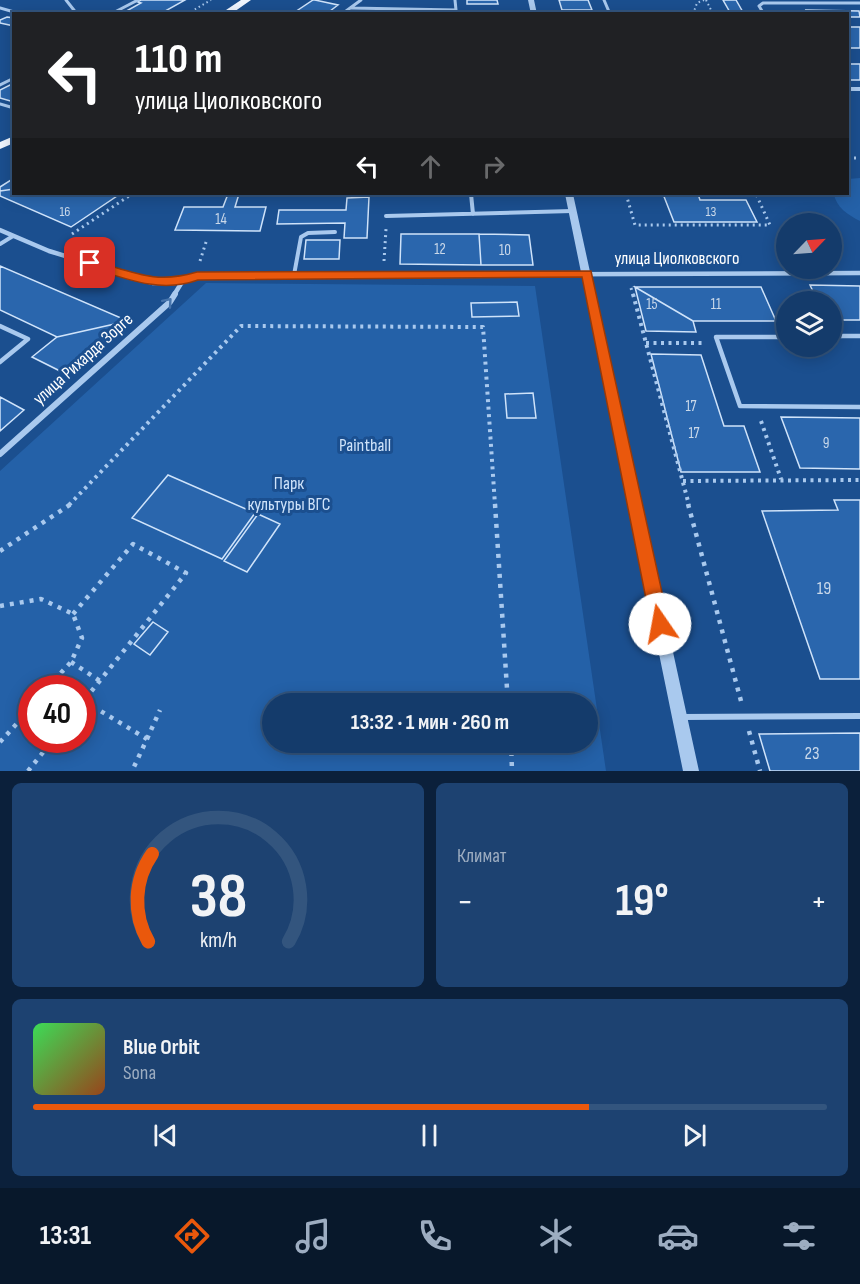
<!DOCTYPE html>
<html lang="ru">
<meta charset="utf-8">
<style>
:root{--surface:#143b6b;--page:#1d4271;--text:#f1f3f6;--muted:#9dadc1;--line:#33557e;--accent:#ea580c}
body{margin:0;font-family:"Sofia Sans Condensed",sans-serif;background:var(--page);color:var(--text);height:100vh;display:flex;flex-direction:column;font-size:22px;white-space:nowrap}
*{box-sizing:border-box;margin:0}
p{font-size:20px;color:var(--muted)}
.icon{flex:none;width:33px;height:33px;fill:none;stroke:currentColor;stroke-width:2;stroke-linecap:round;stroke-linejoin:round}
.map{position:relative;height:771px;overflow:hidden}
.details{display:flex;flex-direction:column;gap:12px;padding:12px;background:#0b203b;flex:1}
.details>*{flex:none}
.banner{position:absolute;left:12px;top:12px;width:837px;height:183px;border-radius:0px;box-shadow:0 3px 15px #0003,0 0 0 2px var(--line);background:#202124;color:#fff;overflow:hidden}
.needle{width:39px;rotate:65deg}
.fabs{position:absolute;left:776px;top:213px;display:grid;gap:12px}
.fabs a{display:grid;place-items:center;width:66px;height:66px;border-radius:50%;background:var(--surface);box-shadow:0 3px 15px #0003,0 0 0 2px var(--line);font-size:30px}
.speed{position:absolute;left:18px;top:675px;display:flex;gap:12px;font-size:30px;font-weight:700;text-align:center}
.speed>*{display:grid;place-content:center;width:78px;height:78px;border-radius:50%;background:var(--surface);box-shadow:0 3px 15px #0003,0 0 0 2px var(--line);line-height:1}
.speed .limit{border:9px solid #d22;background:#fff;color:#111}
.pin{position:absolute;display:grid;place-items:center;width:51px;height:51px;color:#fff;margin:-26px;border-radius:12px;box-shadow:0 3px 9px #0006}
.me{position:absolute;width:66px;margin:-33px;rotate:348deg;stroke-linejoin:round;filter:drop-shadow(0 0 4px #0008)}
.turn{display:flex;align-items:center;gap:21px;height:126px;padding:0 24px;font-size:27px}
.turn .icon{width:78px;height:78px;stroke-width:2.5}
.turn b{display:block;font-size:42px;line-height:51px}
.lanes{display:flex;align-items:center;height:57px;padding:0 24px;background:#0003;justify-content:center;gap:30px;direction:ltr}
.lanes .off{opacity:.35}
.big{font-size:45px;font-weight:700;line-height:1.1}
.details .tile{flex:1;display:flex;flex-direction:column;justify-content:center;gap:9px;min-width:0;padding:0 21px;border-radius:9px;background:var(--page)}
.details .dial{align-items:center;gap:0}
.dial svg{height:156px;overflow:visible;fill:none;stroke:var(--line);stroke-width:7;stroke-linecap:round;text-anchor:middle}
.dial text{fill:var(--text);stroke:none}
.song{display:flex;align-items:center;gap:18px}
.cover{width:72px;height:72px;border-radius:9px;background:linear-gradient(135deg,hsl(130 70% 55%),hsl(20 70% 35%))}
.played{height:6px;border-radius:3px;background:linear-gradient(90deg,var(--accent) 70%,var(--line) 70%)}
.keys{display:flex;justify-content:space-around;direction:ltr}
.heat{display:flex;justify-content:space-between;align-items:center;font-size:33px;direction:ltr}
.details .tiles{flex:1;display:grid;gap:12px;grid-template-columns:1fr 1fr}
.tile:last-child{grid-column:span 2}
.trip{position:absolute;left:262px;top:693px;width:336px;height:60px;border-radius:30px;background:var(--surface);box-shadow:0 3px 15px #0003,0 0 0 2px var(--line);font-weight:700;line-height:60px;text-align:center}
.menu{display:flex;height:96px;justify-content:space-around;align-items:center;background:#08182b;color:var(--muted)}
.menu .icon{width:42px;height:42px}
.menu .on{color:var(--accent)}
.menu b{font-size:27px;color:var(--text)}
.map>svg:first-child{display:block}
.green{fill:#2461a8;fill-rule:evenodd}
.building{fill:#2a66ad;stroke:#cfe3fa;stroke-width:1.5}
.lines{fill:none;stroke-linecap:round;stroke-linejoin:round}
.path-far3{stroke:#a9c9ee;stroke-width:2;stroke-dasharray:1.5 3;stroke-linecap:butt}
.path-far2{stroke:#a9c9ee;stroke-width:3;stroke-dasharray:2 4;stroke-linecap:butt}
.path-far1{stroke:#a9c9ee;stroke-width:4;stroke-dasharray:3 4.5;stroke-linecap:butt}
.path{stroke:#a9c9ee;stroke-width:4.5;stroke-dasharray:4 6;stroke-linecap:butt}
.service-far3{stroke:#a9c9ee;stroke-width:3}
.service-far2{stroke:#a9c9ee;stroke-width:4}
.service-far1{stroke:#a9c9ee;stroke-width:4.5}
.service{stroke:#a9c9ee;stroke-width:6}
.minor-far2{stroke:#a9c9ee;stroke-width:4}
.minor-far1{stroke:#a9c9ee;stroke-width:4.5}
.minor{stroke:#a9c9ee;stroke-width:6}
.tertiary{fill:#a9c9ee;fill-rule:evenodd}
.primary{fill:#f0f6ff;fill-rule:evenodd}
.oneway{stroke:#4674ac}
.route{fill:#ea580c;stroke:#983908;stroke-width:1.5}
.labels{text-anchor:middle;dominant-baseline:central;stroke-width:6;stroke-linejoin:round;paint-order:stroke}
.far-number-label{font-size:14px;fill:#cad9ea}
.number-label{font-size:15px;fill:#cad9ea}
.street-label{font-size:18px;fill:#fff;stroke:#1b4f8f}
.park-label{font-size:18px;fill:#cfe3fa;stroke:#1b4f8f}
.near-number-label{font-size:18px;fill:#cad9ea}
</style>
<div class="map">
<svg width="860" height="771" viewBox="0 0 860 771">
<rect width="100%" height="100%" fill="#1b4f8f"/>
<path class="green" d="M860,178V221C848,215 836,207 834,194H848V179Z
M206,283L535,286L606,771H0V471ZM32,688H82V740H32ZM273,704H588V742H273Z"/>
<path class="building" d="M141,0H185L160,14H121L141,3L138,2Z
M313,0H315L338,5L326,14H292Z
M467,0H497L498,4H467Z
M559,0H588L592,10H562Z
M723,0H736L744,14H731Z
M806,10L859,11L860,17H848V14H808Z
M7,17L14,18V26L0,23V20Z
M848,27H860V48H848Z
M848,64H860V80H850L848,77Z
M14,83V102L0,98V90Z
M14,178V189L0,191V187Z
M14,189V194H120L71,227L0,196V191Z
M228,194H239L235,207H266L260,231L175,230L184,207H223Z
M663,194H698L700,200H746L757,222H674Z
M369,197L367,238H344L345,223L277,224L279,210H346L347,198Z
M401,234H479L481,265L400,264Z
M479,234L529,235L533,265H481Z
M306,240H340L339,259H304Z
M0,266L128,321L57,337L0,310Z
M810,285L860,286V320H831V302H818Z
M635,287H761L776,321H693Z
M635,287L693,321L696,332L646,331Z
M517,302L519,316L472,317L471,303Z
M128,321L66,374L32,357L57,337Z
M651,354L701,355L724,426H744L760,472H681Z
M533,393L536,418H507L505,394Z
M0,397L24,410L0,431Z
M781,417L860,418V469L800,468Z
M168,475L255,513L222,559L132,518Z
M834,500H860V679H820L762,511L838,510Z
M258,514L280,524L247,572L224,561Z
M153,622L168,632L150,655L134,644Z
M860,733V771H770L759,734Z"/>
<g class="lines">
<path class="path-far3" d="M706,0L713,14
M187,14L211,0
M693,14L697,3L704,0"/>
<path class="path-far2" d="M848,158H860
M626,194L635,225H770L756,194
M72,234L132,194
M200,261L207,239
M384,261L386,229
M631,288L633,295"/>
<path class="path-far1" d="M633,294L689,505
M646,343H703
M761,421L781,479
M683,481L860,480
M69,505L241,326L483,327L495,505"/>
<path class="path" d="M495,504L508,704
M688,504L741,701
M0,551L71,504
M0,606L41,599L73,614L82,638L71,662L47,688
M73,614L133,544L186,573L82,703
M71,662L100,681
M84,701L147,739L132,771
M749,731L760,771
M147,739L160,710
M0,742L32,707
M511,742L512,771
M28,771L53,740"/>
<path class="service-far3" d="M66,0L77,14
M604,0L610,14
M0,8L21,14
M351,8L456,10L455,0
M111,14L138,0
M342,14L361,0
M764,14L759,6L763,3H860
M0,85L14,78
M0,104L14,108"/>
<path class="service-far2" d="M471,194L473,214
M386,216L572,211
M0,244L13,236
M294,275L301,237L308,233L335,232"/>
<path class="service-far1" d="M0,326L28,339L0,362
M831,336H860
M786,337H716L740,406L860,407"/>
<path class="service" d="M682,717L860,716"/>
<path class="minor-far2" d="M848,89H860"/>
<path class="minor-far1" d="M0,230L49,251L153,283L182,282L197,276L860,273
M174,295L182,282"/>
<path class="minor" d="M0,454L170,302L175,294"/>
<path class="tertiary" d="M528,0H534L537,14H531Z
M565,194H573L699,771H683Z"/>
<path class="primary" d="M241,0H251L231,14H220Z
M14,136V143L0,149V142Z"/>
</g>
<defs><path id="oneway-chevron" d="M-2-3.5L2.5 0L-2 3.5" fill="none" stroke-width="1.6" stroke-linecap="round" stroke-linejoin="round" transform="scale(1.5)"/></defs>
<use class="oneway" href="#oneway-chevron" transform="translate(168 302) rotate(-49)"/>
<path class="route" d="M90,260C132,271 153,285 197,272L591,271L669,624L666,630L660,632L654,630L651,624L582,277L198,280C159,294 124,278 86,266L84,263Z"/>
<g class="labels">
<g class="far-number-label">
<text x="65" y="211">16</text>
<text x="711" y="211">13</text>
</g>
<g class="number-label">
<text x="221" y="219">14</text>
<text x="440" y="249">12</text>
<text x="505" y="250">10</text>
<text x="652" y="304">15</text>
<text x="716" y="304">11</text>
<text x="691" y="406">17</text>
<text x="694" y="433">17</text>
<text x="826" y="443">9</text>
</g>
<g class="street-label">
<text x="677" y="258">улица Циолковского</text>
<text transform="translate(83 359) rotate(-42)">улица Рихарда Зорге</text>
</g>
<g class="park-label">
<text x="365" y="445">Paintball</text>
<text x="289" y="483">Парк<tspan x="289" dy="21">культуры ВГС</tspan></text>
</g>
<g class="near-number-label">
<text x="824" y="588">19</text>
<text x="812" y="753">23</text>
</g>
</g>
</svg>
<div class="fabs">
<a><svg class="needle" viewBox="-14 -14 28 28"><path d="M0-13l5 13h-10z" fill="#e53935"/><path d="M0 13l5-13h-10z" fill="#9dadc1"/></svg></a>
<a><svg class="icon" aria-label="layers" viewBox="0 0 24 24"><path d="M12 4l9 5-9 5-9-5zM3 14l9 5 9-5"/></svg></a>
</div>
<div class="speed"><div class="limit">40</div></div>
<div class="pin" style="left:90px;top:263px;background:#d93025"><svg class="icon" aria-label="arrive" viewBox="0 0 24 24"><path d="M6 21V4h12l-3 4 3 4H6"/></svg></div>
<svg class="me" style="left:660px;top:624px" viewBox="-20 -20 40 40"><circle r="19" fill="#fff"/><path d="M0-13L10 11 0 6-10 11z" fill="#ea580c"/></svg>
<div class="trip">13:32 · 1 мин · 260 m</div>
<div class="banner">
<div class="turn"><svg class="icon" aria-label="left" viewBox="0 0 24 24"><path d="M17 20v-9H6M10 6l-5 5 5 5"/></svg><div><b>110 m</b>улица Циолковского</div></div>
<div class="lanes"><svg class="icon" aria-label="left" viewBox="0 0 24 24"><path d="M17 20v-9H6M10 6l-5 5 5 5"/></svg><svg class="icon off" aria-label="ahead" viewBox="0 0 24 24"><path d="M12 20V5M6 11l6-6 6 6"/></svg><svg class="icon off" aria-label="right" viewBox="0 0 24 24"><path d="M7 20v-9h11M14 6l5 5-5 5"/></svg></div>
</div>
</div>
<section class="details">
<div class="tiles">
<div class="tile dial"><svg viewBox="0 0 100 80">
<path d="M14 69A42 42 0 1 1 86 69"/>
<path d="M14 69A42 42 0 0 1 16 24" stroke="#ea580c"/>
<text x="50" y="56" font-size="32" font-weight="700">38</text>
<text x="50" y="72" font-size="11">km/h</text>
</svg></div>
<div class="tile"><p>Климат</p>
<div class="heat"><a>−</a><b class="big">19°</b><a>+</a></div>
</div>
<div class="tile">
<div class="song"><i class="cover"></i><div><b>Blue Orbit</b><p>Sona</p></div></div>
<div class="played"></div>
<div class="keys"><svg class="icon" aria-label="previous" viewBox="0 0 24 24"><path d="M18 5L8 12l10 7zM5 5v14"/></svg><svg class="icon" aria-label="pause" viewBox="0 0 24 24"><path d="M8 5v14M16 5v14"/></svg><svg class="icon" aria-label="next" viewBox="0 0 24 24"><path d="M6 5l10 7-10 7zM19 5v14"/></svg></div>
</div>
</div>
</section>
<nav class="menu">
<b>13:31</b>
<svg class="icon on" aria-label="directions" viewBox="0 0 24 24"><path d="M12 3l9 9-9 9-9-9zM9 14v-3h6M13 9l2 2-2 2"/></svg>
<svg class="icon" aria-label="music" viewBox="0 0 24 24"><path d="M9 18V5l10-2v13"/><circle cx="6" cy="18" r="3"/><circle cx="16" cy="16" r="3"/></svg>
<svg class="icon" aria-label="phone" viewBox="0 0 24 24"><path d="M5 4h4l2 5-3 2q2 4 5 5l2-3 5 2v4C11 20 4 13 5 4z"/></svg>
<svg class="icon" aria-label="climate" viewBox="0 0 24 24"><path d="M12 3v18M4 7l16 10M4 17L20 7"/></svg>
<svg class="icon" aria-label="car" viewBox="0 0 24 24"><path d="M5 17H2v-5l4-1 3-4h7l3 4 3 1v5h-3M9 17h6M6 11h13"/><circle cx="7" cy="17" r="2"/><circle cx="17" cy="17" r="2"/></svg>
<svg class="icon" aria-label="filters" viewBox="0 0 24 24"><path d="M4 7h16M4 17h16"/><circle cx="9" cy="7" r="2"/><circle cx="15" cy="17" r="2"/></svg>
</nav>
